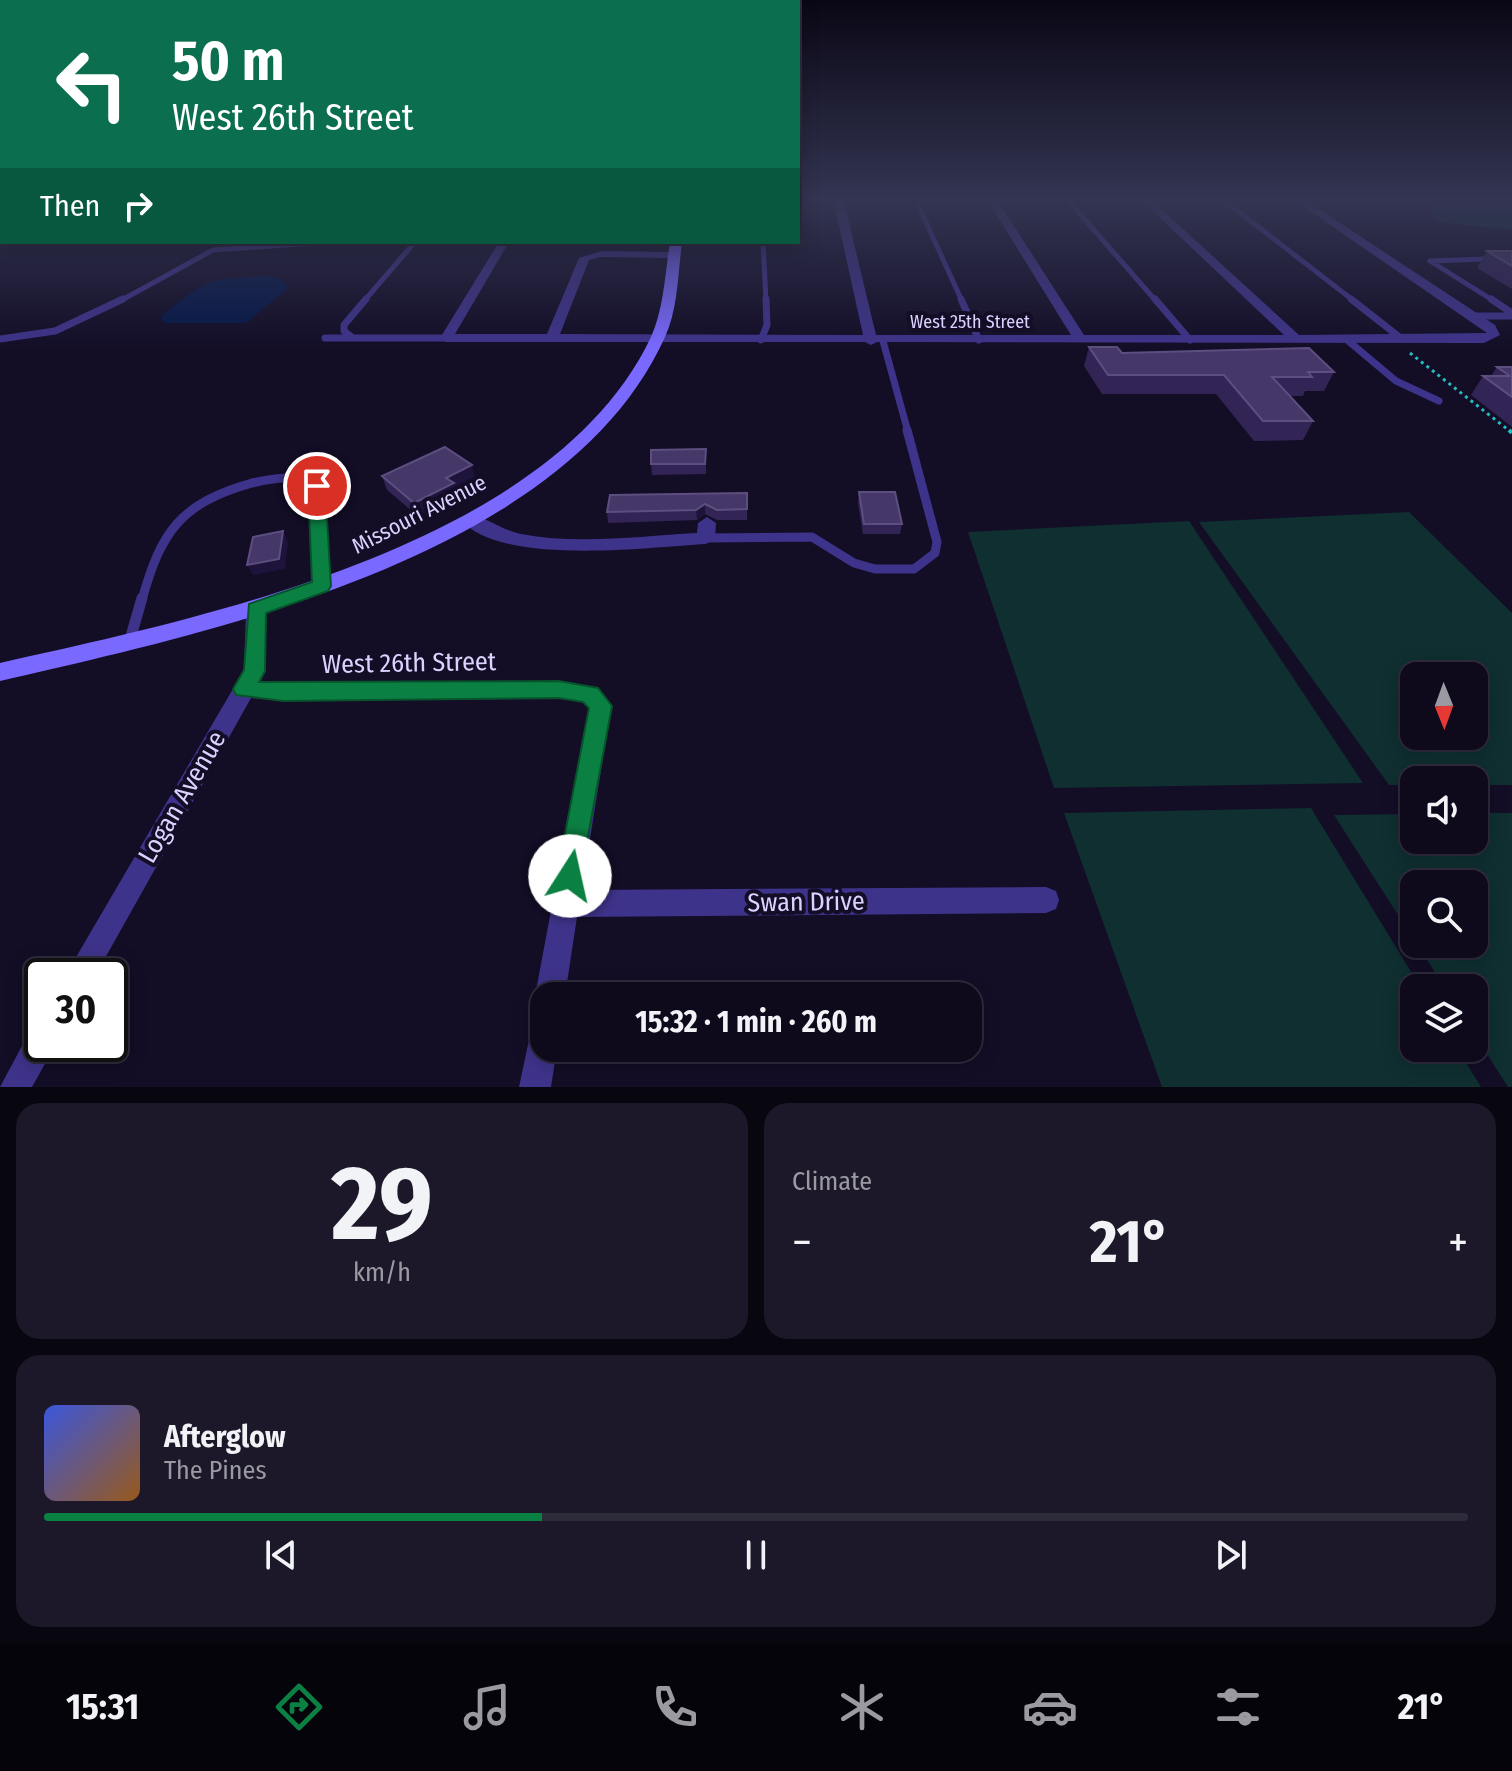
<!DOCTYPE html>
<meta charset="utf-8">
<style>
:root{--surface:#0e0a1c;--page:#1c1829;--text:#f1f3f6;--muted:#9b9aa3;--line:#2e2b3b;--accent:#0b8043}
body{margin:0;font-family:"Fira Sans Condensed",sans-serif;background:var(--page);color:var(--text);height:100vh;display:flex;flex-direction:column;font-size:30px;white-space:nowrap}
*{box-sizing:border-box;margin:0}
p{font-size:26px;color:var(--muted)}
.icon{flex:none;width:44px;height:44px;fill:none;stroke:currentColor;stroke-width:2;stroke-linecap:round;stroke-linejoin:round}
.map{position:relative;height:1087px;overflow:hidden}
.details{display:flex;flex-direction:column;gap:16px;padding:16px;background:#08060f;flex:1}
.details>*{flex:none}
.guide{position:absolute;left:0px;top:0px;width:800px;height:244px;box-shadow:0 4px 20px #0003,0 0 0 2px var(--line);background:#0b6e4f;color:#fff;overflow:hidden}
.needle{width:52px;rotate:179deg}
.buttons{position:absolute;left:1400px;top:662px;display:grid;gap:16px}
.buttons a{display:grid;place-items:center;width:88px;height:88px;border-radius:16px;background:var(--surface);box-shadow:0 4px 20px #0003,0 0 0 2px var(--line);font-size:40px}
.speed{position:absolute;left:24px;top:958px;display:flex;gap:16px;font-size:40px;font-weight:700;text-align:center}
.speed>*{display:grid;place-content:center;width:104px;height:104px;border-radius:50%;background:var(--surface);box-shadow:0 4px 20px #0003,0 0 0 2px var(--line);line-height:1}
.speed .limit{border:4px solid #111;border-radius:12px;background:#fff;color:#111}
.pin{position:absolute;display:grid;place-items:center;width:68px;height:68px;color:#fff;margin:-34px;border:4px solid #fff;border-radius:50%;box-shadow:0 2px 8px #0007}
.me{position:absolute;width:88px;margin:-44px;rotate:10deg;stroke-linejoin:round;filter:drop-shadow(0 0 6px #0008)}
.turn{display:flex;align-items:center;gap:28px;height:168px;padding:0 40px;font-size:36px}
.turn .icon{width:104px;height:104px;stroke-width:2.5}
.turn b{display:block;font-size:56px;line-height:68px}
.then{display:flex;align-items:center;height:76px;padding:0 40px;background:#0003;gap:16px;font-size:30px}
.big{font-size:60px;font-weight:700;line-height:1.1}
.details .widget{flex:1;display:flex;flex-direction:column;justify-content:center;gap:12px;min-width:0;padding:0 28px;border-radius:24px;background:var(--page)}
.details .dial{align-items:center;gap:0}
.dial b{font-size:104px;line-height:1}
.song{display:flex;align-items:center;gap:24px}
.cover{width:96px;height:96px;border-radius:12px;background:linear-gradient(135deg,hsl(230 70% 55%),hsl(30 70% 35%))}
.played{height:8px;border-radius:4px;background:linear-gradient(90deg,var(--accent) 35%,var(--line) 35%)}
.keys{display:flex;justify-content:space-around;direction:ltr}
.heat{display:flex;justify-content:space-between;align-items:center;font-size:44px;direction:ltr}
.details .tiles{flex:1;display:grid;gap:16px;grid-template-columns:1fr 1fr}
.widget:last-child{grid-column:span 2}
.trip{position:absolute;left:530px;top:982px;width:452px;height:80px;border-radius:24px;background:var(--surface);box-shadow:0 4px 20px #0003,0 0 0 2px var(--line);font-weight:700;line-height:80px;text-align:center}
.tab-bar{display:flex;height:128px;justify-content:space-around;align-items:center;background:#06040b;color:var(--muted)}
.tab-bar .icon{width:56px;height:56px}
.tab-bar .current{color:var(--accent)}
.tab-bar b{font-size:36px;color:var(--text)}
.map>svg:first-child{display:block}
.green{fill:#0f2f31;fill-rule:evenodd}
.water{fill:#051747}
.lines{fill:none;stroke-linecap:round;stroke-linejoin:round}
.path-far1{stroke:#24bdc1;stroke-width:3;stroke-dasharray:3 4;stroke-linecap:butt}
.path{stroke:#24bdc1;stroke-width:4;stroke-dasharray:4 6;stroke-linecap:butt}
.lane-far3{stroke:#3e338a;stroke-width:5}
.lane-far2{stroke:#3e338a;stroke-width:7}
.lane-far1{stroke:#3e338a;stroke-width:9}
.lane{stroke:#3e338a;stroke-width:11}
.street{fill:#3e338a;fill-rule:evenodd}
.secondary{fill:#7a69ff;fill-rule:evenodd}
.wall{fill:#332456}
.shaded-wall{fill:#1e133b}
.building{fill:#453768;stroke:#5c4f80;stroke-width:2}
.route{fill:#0b8043;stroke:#07532c;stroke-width:2}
.labels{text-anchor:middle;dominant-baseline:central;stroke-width:8;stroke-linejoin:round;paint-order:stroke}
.far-street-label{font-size:18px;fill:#dbd2ff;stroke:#130d26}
.street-label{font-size:22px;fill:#dbd2ff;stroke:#130d26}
.near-street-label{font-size:26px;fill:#dbd2ff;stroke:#130d26}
</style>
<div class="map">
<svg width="1512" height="1087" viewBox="0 0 1512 1087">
<rect width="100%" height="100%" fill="#130d26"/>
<path class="green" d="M1422,198H1512V230L1437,222Z
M1409,512L1512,613V785H1474V780H1414V785H1389L1199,522ZM1414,676H1474V736H1414Z
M1189,521L1363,783L1054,788L968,532Z
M1311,808L1421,988H1414V1048H1457L1481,1087H1162L1064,813Z
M1474,813H1512V1087H1508L1474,1034V988H1445L1417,944H1474V884H1414V940L1334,815L1414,814V840H1474Z"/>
<path class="water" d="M269,276L283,280L288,288L246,323H164L161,316C207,279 209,278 269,276Z"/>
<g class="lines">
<path class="path-far1" d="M1410,353L1511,432"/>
<path class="path" d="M1509,430L1512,433"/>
<path class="lane-far3" d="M915,198L962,301
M1066,198L1156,301
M1221,198L1354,301
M387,242L413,243
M763,242L766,301
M1430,261L1494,301
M1430,261L1512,258
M120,301L213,250L330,242
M364,301L415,242"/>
<path class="lane-far2" d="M366,299L344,325V331L353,338H446
M961,299L979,340
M1155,299L1190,340
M1351,299L1402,339
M1491,299L1512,313
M1474,316H1512
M325,338H353
M0,339L55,331L123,299
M1346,339L1396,381L1439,401
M761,340L767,325L766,299
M883,341L908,432"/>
<path class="lane-far1" d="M706,538L812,537L854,563L875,569H914L935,553L937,542L907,430
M142,600C161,531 181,503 252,483C274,478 296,474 317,486L321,586"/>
<path class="lane" d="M129,643L142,598"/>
<path class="street" d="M833,198H843L876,335H1071L986,198H996L1084,335H1284L1139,198H1149L1299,335L1487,333L1291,198H1302L1495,325L1500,335L1484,343L877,342L871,345L865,342H446L440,338L499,242H509L455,334H547L579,258L601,251L674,252L679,255L674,258L601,257L589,260L560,334L863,335Z
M469,513C487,518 502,530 521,534C579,545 640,536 697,533L698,523L707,517L716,523L715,538L706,544C649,547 500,567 460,519Z
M256,602L263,604L266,609V671L260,682L559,681L598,688L611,706L582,890L1046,887L1056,891L1059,900L1056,909L1046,913L577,917L565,996H544V1008L540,1006L535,996L589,708L584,702L559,699L283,701L251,698L95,976H65L244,670L246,609L249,604Z
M544,1017V1048H557L551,1087H519L533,1021Z
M42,1025V1044H56L32,1087H0L31,1029Z"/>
<path class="secondary" d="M670,242H682C678,273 678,309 665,337C566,557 213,632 0,681V663C205,617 552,546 651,337C664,308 665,273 670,242Z"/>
</g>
<path class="wall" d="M1487,251H1512V289L1477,268Z
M1089,347L1122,353L1334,372L1324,391H1305L1303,396H1290L1313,421L1303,440L1254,441L1216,394H1102L1084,366Z
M1497,367H1512V427L1471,395L1483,376H1491Z
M706,449V474L652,475L651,464Z
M382,476L475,478L455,489L458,497L419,517L387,490Z
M859,492L902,524L900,534H863L858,503Z
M747,493V520H717L705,514L697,520L608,523L607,512Z"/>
<path class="shaded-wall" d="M472,465L475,478L455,489L458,497L419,517L414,503L446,478Z
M705,504V514L697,520L696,510Z
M283,531L288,542L285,569L253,575L247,565Z"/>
<path class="building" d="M1487,251H1512V266Z
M1089,347H1117L1122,353L1309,348L1334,372H1308L1312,377H1272L1313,421H1263L1224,375H1108Z
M1497,367H1512V397L1483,376H1510Z
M445,447L472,465L446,478L454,483L414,503L382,476Z
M706,449L705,464H651V450Z
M859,492H895L902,524H864Z
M747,493V509L717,510L705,504L696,510L607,512L610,495Z
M283,531L279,559L247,565L253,537Z"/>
<linearGradient id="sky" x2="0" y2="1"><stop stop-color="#0a0715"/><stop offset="0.57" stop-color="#333552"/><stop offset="1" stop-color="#333552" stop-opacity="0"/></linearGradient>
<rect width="1512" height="350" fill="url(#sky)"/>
<path class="route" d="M317,481L325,486L331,586L328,591L266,613L265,671L259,682L559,681L598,688L612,706L579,885L570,888L561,885L557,876L589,708L583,702L559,698L283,701L236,695L233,689L244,670L249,604L312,582L308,486Z"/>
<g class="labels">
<g class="far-street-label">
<text x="970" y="322">West 25th Street</text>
</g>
<g class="street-label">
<text transform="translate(419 514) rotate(-27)">Missouri Avenue</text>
</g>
<g class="near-street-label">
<text transform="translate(409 663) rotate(-1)">West 26th Street</text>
<text transform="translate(182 797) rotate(-60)">Logan Avenue</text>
<text transform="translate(806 902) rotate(-1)">Swan Drive</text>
</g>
</g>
</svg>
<div class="buttons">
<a><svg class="needle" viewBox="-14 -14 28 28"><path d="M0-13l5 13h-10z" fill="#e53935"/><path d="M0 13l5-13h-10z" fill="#9b9aa3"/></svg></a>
<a><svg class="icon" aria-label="sound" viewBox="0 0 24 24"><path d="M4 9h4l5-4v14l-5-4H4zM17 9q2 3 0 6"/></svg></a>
<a><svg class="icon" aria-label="search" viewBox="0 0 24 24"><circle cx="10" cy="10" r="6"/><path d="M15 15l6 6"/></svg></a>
<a><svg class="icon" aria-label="layers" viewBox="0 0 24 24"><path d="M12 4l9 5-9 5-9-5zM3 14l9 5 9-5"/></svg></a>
</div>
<div class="speed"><div class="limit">30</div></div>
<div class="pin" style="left:317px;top:486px;background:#d93025"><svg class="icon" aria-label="arrive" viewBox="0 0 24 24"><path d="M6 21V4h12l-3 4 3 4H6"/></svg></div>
<svg class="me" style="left:570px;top:876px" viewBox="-20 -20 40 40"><circle r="19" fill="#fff"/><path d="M0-13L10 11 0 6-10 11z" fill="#0b8043"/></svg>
<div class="trip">15:32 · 1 min · 260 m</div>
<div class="guide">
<div class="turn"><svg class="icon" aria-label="left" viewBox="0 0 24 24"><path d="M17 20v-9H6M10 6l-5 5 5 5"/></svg><div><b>50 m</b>West 26th Street</div></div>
<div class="then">Then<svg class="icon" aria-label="right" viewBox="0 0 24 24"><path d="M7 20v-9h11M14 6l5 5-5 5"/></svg></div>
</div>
</div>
<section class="details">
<div class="tiles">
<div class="widget dial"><b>29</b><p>km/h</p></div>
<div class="widget"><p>Climate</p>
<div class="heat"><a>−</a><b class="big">21°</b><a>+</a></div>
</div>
<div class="widget">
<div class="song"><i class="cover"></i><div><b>Afterglow</b><p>The Pines</p></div></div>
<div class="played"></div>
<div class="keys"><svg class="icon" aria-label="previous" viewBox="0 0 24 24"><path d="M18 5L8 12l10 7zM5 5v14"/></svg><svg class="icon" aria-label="pause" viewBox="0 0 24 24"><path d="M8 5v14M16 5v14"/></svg><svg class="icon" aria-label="next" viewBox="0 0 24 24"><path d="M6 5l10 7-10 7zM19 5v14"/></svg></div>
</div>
</div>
</section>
<nav class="tab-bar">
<b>15:31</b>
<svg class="icon current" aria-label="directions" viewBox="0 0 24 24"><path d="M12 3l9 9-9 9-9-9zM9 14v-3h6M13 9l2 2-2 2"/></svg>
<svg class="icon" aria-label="music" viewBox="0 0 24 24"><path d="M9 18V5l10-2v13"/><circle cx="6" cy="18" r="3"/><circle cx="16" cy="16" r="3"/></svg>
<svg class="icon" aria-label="phone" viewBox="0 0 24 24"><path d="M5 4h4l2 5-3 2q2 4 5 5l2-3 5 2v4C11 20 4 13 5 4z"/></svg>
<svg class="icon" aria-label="climate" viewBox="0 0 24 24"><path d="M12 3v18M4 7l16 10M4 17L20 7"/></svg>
<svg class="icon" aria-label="car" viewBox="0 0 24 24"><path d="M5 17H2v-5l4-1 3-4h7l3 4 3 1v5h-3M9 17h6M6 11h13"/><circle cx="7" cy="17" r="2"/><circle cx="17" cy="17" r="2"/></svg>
<svg class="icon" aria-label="filters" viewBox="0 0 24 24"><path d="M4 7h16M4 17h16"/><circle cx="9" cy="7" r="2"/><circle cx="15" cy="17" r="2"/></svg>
<b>21°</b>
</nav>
